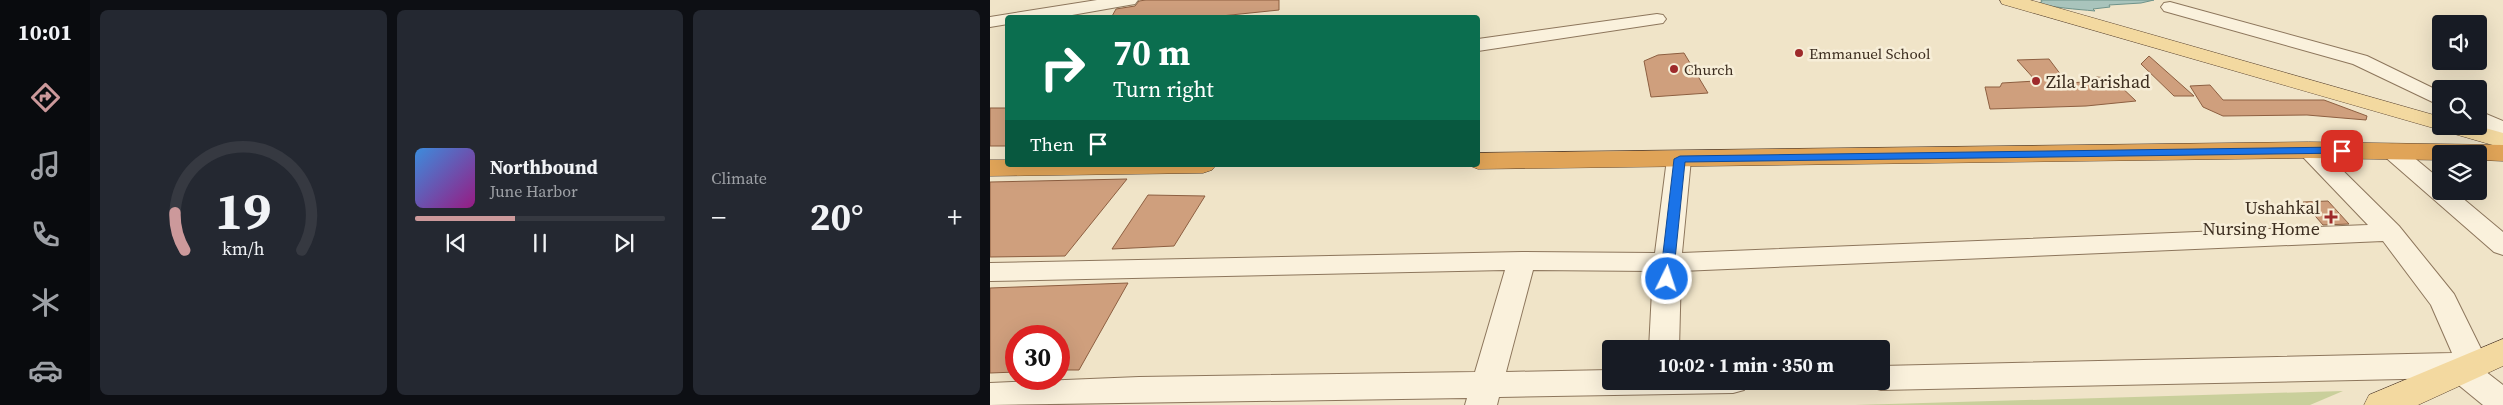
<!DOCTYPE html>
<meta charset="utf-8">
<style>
:root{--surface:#171b24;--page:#242831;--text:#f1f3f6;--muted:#9ea1a6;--line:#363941;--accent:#cc999b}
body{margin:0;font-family:"Source Serif 4",serif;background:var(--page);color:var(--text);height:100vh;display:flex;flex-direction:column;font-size:19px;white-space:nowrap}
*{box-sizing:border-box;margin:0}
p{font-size:16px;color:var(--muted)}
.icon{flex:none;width:28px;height:28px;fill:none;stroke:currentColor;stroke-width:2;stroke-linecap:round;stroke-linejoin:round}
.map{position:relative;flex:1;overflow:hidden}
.drawer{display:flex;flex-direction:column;gap:10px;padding:10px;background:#0d0f14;width:900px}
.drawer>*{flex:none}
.hud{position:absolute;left:15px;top:15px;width:475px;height:152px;border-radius:5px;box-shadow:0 5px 20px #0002;background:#0b6e4f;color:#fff;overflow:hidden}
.tools{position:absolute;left:1442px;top:15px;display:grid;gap:10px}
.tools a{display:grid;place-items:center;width:55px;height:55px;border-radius:5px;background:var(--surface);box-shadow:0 5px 20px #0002;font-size:25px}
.speed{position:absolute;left:15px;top:325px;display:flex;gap:10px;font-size:25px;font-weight:700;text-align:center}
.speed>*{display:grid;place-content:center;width:65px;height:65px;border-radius:50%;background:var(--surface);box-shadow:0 5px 20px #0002;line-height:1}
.speed .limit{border:8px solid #d22;background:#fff;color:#111}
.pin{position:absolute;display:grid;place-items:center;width:42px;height:42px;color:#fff;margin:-21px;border-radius:10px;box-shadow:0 2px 8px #0006}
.me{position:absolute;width:55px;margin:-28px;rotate:4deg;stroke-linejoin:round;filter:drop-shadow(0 0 4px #0008)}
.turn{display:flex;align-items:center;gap:18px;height:105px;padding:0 25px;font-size:22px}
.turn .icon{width:65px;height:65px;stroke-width:2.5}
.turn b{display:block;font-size:35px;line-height:42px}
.then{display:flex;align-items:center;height:48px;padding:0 25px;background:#0003;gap:10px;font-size:19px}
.big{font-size:38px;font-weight:700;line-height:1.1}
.drawer .card{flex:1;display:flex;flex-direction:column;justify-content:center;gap:8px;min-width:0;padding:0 18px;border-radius:8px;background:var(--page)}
.drawer .dial{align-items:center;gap:0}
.dial svg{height:130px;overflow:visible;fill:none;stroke:var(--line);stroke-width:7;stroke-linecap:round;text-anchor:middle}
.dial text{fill:var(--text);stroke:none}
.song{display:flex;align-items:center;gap:15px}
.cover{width:60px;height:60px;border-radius:8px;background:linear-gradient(135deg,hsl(210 70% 55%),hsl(310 70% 35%))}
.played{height:5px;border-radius:2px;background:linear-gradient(90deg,var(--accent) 40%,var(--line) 40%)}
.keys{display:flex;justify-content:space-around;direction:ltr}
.heat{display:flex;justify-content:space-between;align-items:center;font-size:28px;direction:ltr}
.drawer .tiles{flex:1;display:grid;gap:10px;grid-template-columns:repeat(3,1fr)}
.trip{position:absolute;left:612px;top:340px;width:288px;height:50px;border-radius:5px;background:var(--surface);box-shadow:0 5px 20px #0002;font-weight:700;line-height:50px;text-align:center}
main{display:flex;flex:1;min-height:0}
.dock{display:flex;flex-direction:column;width:90px;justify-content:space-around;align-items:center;background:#090b0e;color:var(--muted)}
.dock .icon{width:35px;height:35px}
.dock .current{color:var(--accent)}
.dock b{font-size:22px;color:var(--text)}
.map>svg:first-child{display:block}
.green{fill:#c9cf9b}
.water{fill:#a9c4bc;stroke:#6f938a}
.building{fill:#cf9f7d;stroke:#8d5f41}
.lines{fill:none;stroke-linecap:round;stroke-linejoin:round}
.minor-casing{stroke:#8d765c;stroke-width:2}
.major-casing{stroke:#5b4430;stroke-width:1}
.highway-casing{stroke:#5b4430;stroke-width:1}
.minor{fill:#faf1dc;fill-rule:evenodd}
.major{fill:#f3d9a0;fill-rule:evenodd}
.highway{fill:#e0a458;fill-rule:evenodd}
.route{fill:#1a73e8;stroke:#114b97}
.poi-dot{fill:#9e2a2b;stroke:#f7eed8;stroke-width:2}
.labels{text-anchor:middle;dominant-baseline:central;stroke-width:5;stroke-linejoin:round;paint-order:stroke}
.far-poi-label{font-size:15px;fill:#3d2e20;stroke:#f7eed8;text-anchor:start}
.poi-label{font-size:18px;fill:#3d2e20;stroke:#f7eed8;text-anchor:start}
</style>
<main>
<nav class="dock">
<b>10:01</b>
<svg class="icon current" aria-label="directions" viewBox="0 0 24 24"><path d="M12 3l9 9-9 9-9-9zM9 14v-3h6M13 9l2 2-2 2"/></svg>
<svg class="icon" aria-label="music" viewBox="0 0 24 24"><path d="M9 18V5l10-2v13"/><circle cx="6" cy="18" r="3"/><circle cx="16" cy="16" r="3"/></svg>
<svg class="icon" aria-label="phone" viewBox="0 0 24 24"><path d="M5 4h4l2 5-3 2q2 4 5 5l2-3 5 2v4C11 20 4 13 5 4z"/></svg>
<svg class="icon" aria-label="climate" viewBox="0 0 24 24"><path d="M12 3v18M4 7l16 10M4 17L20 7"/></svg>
<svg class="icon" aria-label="car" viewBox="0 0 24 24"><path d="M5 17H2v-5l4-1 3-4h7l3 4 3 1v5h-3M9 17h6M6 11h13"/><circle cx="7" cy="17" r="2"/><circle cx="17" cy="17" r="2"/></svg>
</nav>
<section class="drawer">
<div class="tiles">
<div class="card dial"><svg viewBox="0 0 100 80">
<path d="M14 69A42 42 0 1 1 86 69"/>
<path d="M14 69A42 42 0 0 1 8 46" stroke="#cc999b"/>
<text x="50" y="56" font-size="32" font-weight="700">19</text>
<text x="50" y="72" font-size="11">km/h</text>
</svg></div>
<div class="card">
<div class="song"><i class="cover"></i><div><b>Northbound</b><p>June Harbor</p></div></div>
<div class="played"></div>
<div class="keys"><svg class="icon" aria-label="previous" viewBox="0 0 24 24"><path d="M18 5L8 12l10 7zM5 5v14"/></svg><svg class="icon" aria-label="pause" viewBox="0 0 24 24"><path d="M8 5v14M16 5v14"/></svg><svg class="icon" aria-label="next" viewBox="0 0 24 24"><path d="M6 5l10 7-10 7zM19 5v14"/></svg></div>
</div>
<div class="card"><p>Climate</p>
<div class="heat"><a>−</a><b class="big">20°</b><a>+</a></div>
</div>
</div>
</section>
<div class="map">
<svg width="1513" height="405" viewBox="0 0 1513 405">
<rect width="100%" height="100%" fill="#f0e4c8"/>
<path class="green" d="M1353,391L1320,405H865Z"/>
<path class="water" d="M1051,0H1164L1151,3L1119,5L1120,7L1103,9L1105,11C1085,9 1065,8 1047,3L1052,2Z"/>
<path class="building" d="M156,0H289V10L212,18H121L126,9L145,6L149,1Z
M694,53L718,93L661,97L654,61L668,55Z
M1159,56L1204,96H1184L1151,64Z
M1059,59L1077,83L1095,82L1107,77L1117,78L1127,83L1146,101L1096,106L1000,109L995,87H1010L1012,83L1046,81L1027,60Z
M1220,85L1233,100H1334L1377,116L1376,120L1317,115L1233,116L1213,107L1200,86Z
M0,108H18V146H0Z
M137,179L75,256L0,257V182Z
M158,195L215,196L184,246L122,249Z
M1338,201L1359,224L1333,225L1313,202Z
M138,283L89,370H69V336H26V372L0,373V288Z"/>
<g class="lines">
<g class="minor-casing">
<path id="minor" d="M107,0H148L145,4L139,5L65,18H18V24L0,27V17Z
M1180,2L1377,56L1451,92V106L1363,64L1174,11L1171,7L1174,3Z
M667,14L673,15L676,19L673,23L488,51V39Z
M1489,111L1513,121V137L1488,126Z
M1319,143L1327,145L1409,226L1464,294L1499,365L1495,371L1513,385V405H1493L1460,378L891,390L880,387L877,381H891V366L1462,353L1441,305L1393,241L691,271L689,349H659L663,271L543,270L516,372L621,370V381H759L754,390L743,393L509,397L507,405H475L477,398L0,405V383L149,377L485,372L515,270L0,281V263L532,252L665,253L677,159L681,154L689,152L697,154L701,159L692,253L1378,225L1311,155L1308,150L1311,145Z
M1402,144L1410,146L1451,180V191H1464L1513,232V255L1504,252L1394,156L1390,151L1394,146Z"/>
</g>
<g class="major-casing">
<path id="major" d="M1010,0H1040L1451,117V126H1488L1513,133V148L1012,4Z
M1513,339V366L1428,405H1374L1379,395Z"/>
</g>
<g class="highway-casing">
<path id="highway" d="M1319,142L1513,145V161L1489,160V154H1451V160L1319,158L488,169L478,165H488V153Z
M0,160H18V165H226L222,170L213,173L0,176Z"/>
</g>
<use href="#minor" class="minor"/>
<use href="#major" class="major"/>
<use href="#highway" class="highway"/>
</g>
<path class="route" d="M1352,147L1356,148V153L695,162L683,279L677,283L670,279L684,159L690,156Z"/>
<g class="poi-dot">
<circle cx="809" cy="53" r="5"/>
<circle cx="684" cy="69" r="5"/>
<circle cx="1046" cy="81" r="5"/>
<path d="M1338.5 209.5h5v5h5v5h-5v5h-5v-5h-5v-5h5z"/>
</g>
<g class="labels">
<g class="far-poi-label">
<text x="819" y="53">Emmanuel School</text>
<text x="694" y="69">Church</text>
</g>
<g class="poi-label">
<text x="1056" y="81">Zila Parishad</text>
<text x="1330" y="207" text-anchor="end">Ushahkal<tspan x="1330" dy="21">Nursing Home</tspan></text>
</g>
</g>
</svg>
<div class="tools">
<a><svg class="icon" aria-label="sound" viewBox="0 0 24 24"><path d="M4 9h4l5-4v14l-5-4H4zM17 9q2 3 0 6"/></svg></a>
<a><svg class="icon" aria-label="search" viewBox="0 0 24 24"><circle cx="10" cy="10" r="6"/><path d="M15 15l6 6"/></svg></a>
<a><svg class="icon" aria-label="layers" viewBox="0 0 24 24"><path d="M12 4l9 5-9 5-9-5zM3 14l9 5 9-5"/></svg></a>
</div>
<div class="speed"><div class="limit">30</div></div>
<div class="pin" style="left:1352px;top:151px;background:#d93025"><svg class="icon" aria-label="arrive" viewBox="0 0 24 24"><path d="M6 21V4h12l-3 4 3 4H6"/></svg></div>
<svg class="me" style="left:677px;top:279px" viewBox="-20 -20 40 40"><circle r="17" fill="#1a73e8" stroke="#fff" stroke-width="3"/><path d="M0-11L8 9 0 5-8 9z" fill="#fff"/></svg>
<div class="trip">10:02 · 1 min · 350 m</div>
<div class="hud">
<div class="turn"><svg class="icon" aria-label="right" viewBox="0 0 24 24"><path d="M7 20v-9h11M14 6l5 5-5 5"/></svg><div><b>70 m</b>Turn right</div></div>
<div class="then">Then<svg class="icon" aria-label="arrive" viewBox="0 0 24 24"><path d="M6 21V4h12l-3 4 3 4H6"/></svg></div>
</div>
</div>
</main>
